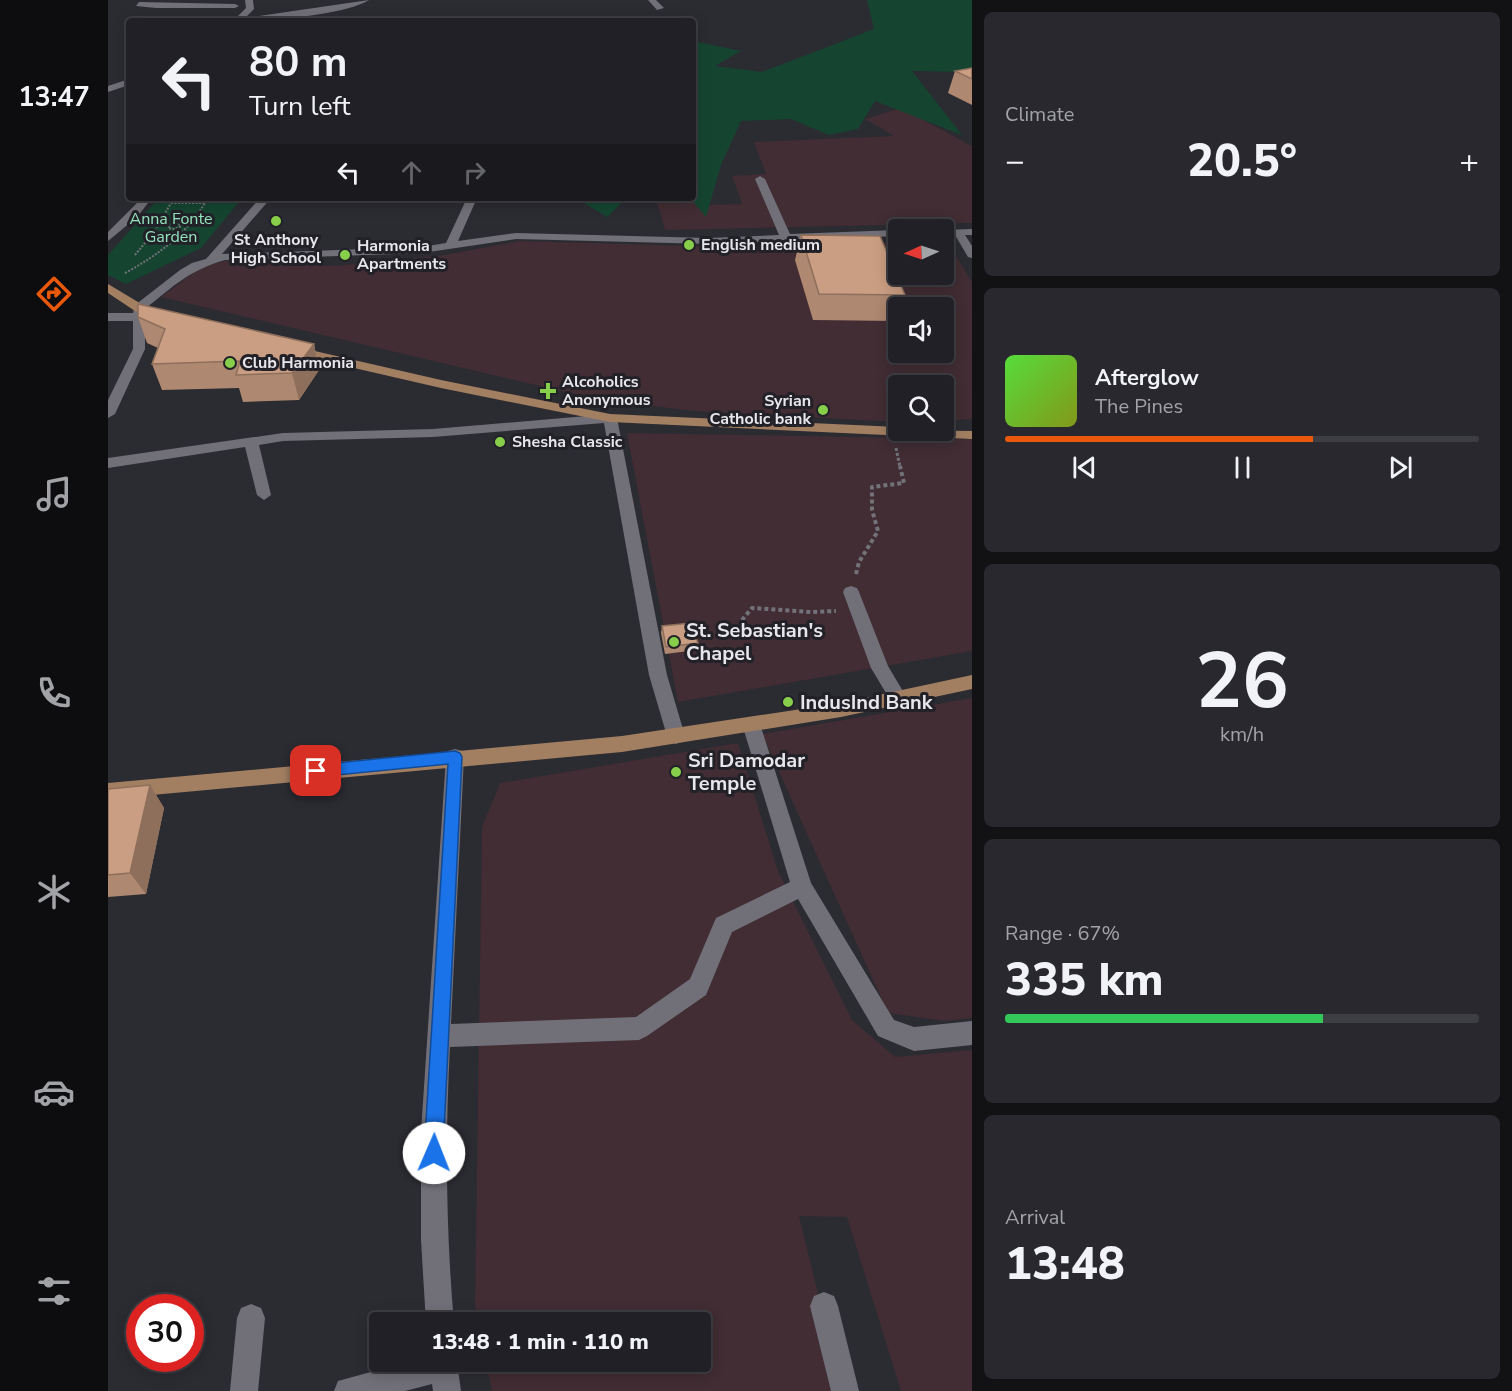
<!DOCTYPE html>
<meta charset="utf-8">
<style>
:root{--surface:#202026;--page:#28282e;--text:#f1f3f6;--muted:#a2a3a7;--line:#3d3e43;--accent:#ea580c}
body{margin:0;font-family:"Nunito Sans",sans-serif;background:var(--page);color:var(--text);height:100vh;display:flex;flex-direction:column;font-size:22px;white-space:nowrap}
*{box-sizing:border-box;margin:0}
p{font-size:20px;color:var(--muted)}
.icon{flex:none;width:33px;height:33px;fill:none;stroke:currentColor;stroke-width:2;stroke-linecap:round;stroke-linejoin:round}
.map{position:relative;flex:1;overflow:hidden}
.sheet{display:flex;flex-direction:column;gap:12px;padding:12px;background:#121215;width:540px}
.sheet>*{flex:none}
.guide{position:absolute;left:18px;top:18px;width:570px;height:183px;border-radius:6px;box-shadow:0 3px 15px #0003,0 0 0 2px var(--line);background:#202026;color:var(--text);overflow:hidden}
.needle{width:39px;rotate:267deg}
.tools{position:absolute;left:780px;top:219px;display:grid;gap:12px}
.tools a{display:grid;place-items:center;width:66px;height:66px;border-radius:6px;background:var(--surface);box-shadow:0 3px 15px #0003,0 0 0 2px var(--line);font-size:30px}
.speed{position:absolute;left:18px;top:1294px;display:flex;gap:12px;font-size:30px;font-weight:700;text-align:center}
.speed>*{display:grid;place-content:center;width:78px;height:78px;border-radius:50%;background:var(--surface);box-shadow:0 3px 15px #0003,0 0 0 2px var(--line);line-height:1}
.speed .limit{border:9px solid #d22;background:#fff;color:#111}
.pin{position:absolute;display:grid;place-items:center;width:51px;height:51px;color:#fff;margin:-26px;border-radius:12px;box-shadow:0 3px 9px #0006}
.me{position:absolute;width:66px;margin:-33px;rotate:1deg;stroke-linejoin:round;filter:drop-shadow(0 0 4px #0008)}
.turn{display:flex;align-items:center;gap:21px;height:126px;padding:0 24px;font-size:27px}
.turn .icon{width:78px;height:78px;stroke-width:2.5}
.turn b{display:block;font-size:42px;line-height:51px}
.lanes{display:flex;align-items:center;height:57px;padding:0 24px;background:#0003;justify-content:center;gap:30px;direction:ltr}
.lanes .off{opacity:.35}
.big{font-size:45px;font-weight:800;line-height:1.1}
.sheet .card{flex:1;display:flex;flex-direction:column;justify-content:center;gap:9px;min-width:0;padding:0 21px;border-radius:9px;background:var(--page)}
.sheet .dial{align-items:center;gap:0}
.dial b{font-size:78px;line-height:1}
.song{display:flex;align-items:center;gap:18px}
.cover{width:72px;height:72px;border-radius:9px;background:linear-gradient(135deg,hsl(110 70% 55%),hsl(70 70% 35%))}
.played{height:6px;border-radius:3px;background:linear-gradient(90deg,var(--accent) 65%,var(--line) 65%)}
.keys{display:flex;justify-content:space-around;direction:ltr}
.heat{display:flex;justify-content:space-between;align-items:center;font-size:33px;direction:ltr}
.charge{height:9px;border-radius:4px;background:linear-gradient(90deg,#34c759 67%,var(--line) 0)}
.trip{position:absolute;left:261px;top:1312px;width:342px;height:60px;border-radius:6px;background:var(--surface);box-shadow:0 3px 15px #0003,0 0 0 2px var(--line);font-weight:800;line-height:60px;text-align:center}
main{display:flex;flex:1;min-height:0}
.tab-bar{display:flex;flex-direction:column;width:108px;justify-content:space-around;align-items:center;background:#0d0d0f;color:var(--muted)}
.tab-bar .icon{width:42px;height:42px}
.tab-bar .active{color:var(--accent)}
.tab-bar b{font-size:27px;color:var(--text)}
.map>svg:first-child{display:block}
.commercial{fill:#412d33;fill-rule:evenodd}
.green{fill:#154531}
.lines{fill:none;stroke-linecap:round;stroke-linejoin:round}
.path-far2{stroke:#727278;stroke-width:2;stroke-dasharray:2 1.5;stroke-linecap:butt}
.path-far1{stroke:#727278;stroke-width:3;stroke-dasharray:3 2;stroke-linecap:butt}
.path{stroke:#727278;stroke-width:4;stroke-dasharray:4 3;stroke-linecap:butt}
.minor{fill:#717078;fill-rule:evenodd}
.major{fill:#a37f62;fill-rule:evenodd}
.wall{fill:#ae8870}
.shaded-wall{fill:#8d6f5b}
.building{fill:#ca9e82;stroke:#8d6f5b;stroke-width:1.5}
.route{fill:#1a73e8;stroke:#114b97;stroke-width:1.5}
.poi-dot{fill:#87cf4b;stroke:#222128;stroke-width:2}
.labels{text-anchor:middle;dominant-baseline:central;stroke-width:6;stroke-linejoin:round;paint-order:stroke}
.far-park-label{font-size:16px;fill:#93e3bd;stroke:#222128}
.far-poi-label{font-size:16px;font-weight:bold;fill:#e6e6eb;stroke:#222128;text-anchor:start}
.poi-label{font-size:20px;font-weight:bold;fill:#e6e6eb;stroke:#222128;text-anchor:start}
</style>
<main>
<nav class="tab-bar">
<b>13:47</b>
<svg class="icon active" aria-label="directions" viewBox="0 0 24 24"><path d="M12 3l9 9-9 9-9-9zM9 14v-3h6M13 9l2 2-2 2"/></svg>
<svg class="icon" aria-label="music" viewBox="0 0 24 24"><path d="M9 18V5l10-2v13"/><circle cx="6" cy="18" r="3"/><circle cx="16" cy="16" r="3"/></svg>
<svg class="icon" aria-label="phone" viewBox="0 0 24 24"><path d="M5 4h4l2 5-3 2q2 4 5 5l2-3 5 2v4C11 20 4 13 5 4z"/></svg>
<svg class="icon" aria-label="climate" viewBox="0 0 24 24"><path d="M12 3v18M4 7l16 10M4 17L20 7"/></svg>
<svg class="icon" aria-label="car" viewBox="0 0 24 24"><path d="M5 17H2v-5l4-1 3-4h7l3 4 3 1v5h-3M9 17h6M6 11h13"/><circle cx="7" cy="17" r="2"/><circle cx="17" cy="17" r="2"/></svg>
<svg class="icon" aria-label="filters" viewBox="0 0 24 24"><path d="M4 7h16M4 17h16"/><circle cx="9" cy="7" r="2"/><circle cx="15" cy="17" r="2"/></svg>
</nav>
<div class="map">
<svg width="864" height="1391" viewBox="0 0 864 1391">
<rect width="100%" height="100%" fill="#2b2b32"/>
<path class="commercial" d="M793,108L864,146V223L557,230L548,198H585L593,205L634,204L624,176L658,174L646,142L786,136L757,119Z
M412,241L615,247L790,242V274H836V241H839L864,282V419L836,421V386H790V422L587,411L492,400L53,297L93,267L117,261L226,266L337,255ZM790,308H836V352H790Z
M519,433L864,439V651L570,702Z
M864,698V1018L837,1021L780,1013L654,734Z
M630,743L670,871L744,1020L787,1057L864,1050V1391H793L739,1217L691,1216L734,1391H384L378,1362H592V1323H371L367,1305L374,827L392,783Z"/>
<path class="green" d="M759,0H864V72L804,71L854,135L767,101L750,129L721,135L683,119L633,121L613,165L598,217L582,198H585V41L633,51L607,66L654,72L766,29Z
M51,198H134L93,248L18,284L0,275V255Z
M468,198H519L499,217Z"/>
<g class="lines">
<path class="path-far2" d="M63,203H97
M64,223H70L73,226L67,229L60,228Z
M53,237H58L60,239L50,241L49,239Z
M27,255L46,232L66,198
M17,273C52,254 80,233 100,198"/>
<path class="path-far1" d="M788,448L792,467"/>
<path class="path" d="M748,574L751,562L770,531L764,510V487L796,483L792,466
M634,620L644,608L703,612L728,611"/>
<path class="minor" d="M137,0H145L146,9L137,18L261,0C235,16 157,21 125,21L138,8Z
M540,0H548L556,8L549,10Z
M31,2L127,4L131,6L127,8H48L28,6Z
M21,79V85L0,92V86Z
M652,176L657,179L682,234L790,230V236L601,244L408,239L314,253L117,260C80,271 67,285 37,309V349L7,414L0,418V400L25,349V321H0V313H25L27,305L72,270L84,263L98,259L152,198H163L114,254L314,247L338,243L359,198H369L350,241L408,233L601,238L671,235L647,179Z
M34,198H44L29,217L0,241V232Z
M864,229V235H857L864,246V258L860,257L847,235H836V230H833Z
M502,414L509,418L559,675L577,736L575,741L568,744L561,741L559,736L541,675L496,423L325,437L175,441L151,445L163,495L156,500L149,495L137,447L0,468V458L175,433L325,429Z
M743,586L749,588L751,592L780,666L799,698L796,703L790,705L784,703L763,668L735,592L737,588Z
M643,717L650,719L652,724L703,883L786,1020L806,1027L864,1021V1045L806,1051L770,1036L690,899L624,932L598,995L539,1036L531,1040L342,1047C337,1140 338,1231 346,1323H318L313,1240V1132L338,757L340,751L347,749L354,751L356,757L343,1024L528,1017L582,979L608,918L682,882L634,724L636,719Z
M716,1292L726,1296L730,1306L751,1391H723L702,1306L706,1296Z
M143,1304L153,1308L157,1318L150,1391H122L129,1318L133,1308Z
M299,1362H349L353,1391H325L324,1384L297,1391H226L230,1381Z"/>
<path class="major" d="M0,284L35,305L57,314L51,318L27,311L0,293Z
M185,346L333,380L502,414L790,427V430L864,431V439L502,422L333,388L181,353L179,350L181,347Z
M864,675V689L733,717L514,752L0,799V783L514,736L733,703Z"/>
</g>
<path class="wall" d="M864,68V105L840,93L847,71Z
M693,235L797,295L793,308H790V315L789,321L705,320L687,260Z
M30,317L206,344L211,370L191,400L135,402L131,388L54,390L44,364L50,348L39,343Z
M554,626L590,643L589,650L557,654L553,633Z
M42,785L56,808L38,894L0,897V789Z"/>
<path class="shaded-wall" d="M206,344L211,370L191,400L184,373Z
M42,785L56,808L38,894L22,873Z"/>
<path class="building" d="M864,68V79L847,71Z
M693,235L772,236L797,295L711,294Z
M30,304L206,344L184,373L128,375L132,361L44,364L57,329L30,317Z
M583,623L590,643L558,647L554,626Z
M42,785L22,873L0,875V789Z"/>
<path class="route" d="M347,751L352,753L354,757L335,1153L332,1160L326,1163L319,1160L316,1153L340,764L208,777L203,775L201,771L203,767L208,765Z"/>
<g class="poi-dot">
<circle cx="168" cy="221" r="6"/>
<circle cx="581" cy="245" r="6"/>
<circle cx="237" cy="255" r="6"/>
<circle cx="122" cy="363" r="6"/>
<path d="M437 382h6v6h6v6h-6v6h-6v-6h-6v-6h6z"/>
<circle cx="715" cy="410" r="6"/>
<circle cx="392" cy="442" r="6"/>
<circle cx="566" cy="642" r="6"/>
<circle cx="680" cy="702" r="6"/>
<circle cx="568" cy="772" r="6"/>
</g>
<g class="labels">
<g class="far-park-label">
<text x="63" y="219">Anna Fonte<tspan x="63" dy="18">Garden</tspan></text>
</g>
<g class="far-poi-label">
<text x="168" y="240" text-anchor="middle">St Anthony<tspan x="168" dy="18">High School</tspan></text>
<text x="593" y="245">English medium</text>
<text x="249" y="246">Harmonia<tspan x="249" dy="18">Apartments</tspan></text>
<text x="134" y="363">Club Harmonia</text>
<text x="454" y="382">Alcoholics<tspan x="454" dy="18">Anonymous</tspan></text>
<text x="703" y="401" text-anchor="end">Syrian<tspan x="703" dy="18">Catholic bank</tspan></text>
<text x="404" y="442">Shesha Classic</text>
</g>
<g class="poi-label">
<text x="578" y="630">St. Sebastian's<tspan x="578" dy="23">Chapel</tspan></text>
<text x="692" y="702">IndusInd Bank</text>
<text x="580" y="760">Sri Damodar<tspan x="580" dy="23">Temple</tspan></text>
</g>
</g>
</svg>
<div class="tools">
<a><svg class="needle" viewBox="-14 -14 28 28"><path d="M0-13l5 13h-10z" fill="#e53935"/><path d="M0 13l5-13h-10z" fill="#a2a3a7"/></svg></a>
<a><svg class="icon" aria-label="sound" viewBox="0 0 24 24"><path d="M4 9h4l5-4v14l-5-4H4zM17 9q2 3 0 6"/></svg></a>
<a><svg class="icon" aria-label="search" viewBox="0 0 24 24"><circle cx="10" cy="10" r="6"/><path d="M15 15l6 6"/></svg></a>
</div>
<div class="speed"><div class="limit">30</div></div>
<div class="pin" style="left:208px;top:771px;background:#d93025"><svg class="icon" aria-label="arrive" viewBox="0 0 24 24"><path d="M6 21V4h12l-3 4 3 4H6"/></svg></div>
<svg class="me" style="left:326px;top:1153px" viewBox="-20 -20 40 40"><circle r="19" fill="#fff"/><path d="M0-13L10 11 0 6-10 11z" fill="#1a73e8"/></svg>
<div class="trip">13:48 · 1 min · 110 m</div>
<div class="guide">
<div class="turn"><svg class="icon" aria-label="left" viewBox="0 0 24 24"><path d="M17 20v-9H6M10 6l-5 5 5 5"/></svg><div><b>80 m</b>Turn left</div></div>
<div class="lanes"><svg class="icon" aria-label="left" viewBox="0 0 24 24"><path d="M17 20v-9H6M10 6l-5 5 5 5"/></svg><svg class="icon off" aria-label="ahead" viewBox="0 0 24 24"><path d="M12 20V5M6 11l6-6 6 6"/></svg><svg class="icon off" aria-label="right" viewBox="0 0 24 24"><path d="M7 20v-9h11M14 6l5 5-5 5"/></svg></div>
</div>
</div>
<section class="sheet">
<div class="card"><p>Climate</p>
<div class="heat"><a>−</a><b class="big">20.5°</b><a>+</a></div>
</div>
<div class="card">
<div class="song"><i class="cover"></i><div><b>Afterglow</b><p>The Pines</p></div></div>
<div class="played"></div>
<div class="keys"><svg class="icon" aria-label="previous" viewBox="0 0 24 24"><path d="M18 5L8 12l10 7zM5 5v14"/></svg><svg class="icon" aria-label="pause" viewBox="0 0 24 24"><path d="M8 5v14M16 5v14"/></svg><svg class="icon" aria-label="next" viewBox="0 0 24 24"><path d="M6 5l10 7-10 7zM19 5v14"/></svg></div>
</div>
<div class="card dial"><b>26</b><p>km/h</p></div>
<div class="card"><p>Range · 67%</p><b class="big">335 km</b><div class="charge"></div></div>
<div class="card"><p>Arrival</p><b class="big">13:48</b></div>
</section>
</main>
